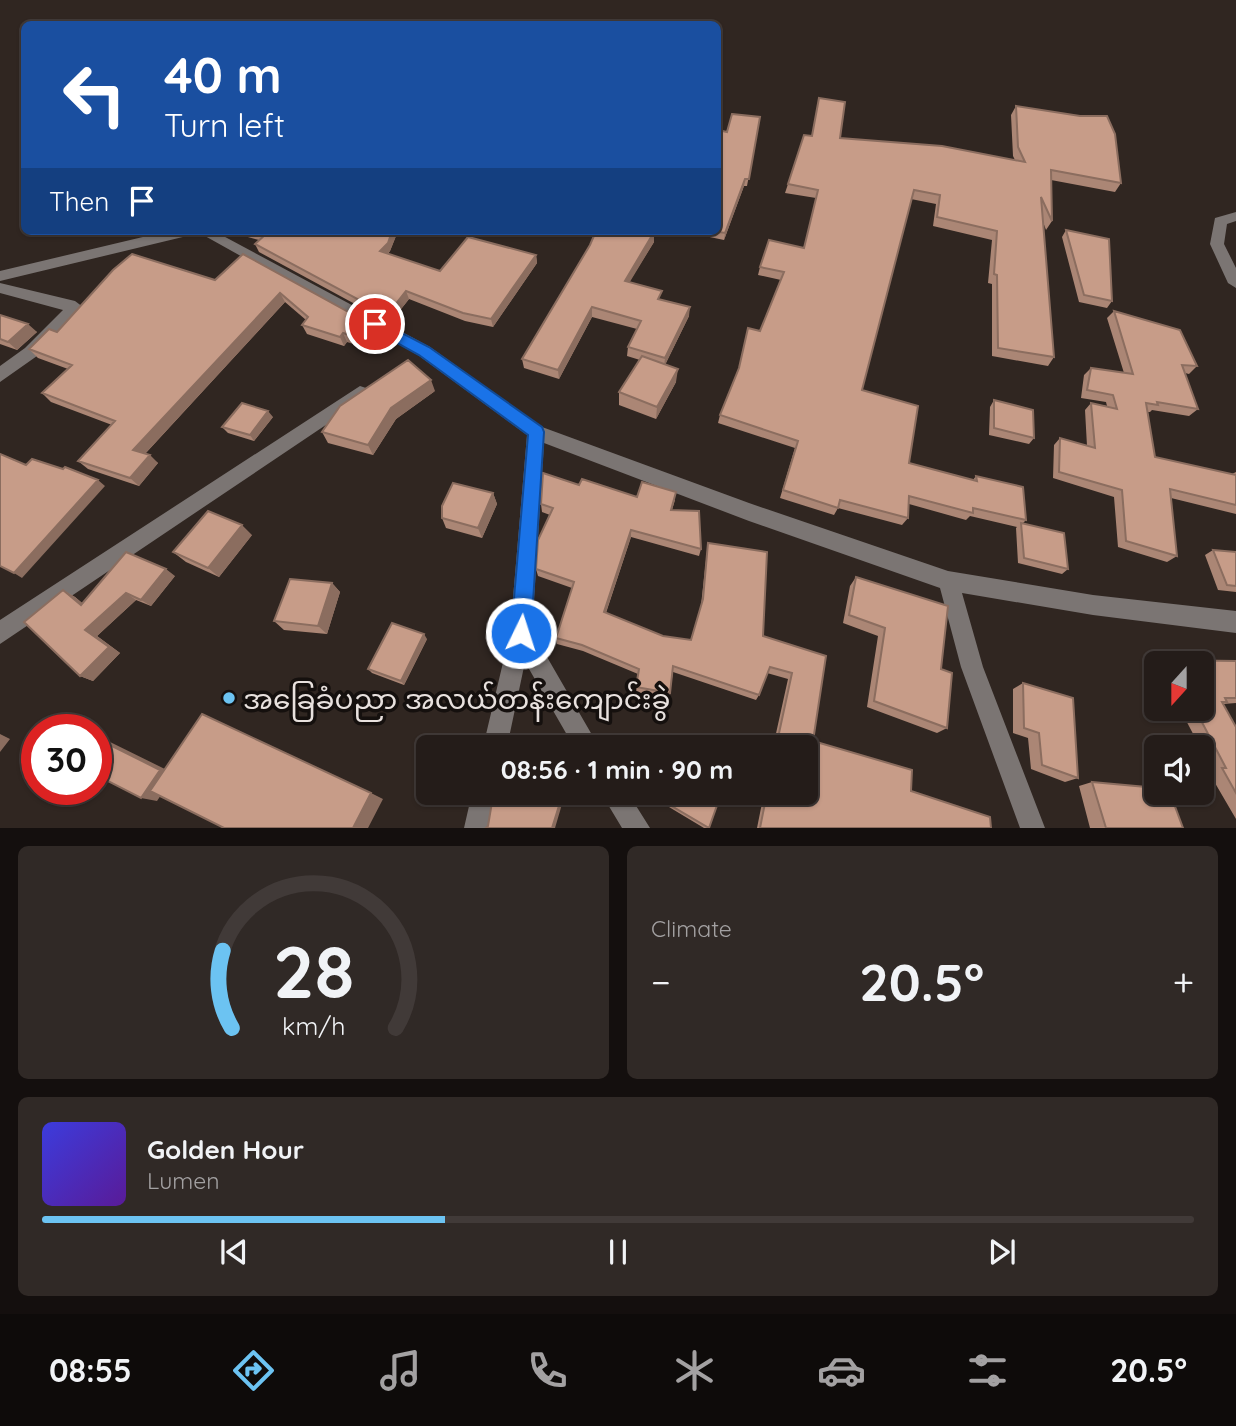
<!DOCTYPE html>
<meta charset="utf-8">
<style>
:root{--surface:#241c19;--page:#302926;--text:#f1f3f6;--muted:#a3a1a2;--line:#413a38;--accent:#6cc3f2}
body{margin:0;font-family:Quicksand,"Noto Sans Myanmar",sans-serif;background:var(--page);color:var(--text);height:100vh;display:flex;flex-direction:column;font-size:26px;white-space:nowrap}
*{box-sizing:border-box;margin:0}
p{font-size:23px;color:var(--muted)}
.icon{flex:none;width:38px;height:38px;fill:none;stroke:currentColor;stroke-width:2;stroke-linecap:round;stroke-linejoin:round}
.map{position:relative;height:828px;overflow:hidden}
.panel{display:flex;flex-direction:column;gap:18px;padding:18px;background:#140f0e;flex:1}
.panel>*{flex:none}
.guide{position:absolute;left:21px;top:21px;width:700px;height:214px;border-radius:10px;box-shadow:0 2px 5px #0004,0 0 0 2px var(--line);background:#1a4fa0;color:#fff;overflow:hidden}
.needle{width:46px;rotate:201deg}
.tools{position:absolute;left:1144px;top:651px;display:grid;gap:14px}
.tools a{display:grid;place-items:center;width:70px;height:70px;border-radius:10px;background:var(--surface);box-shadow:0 2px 5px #0004,0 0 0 2px var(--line);font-size:35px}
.speed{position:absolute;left:21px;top:714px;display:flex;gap:14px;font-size:35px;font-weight:700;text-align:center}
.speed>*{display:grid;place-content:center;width:91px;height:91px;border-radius:50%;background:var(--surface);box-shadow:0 2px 5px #0004,0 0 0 2px var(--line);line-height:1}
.speed .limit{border:10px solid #d22;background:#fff;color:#111}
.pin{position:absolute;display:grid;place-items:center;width:60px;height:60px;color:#fff;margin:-30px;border:4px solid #fff;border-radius:50%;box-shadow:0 2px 7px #0007}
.me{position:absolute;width:77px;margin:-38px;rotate:4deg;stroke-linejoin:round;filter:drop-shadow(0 0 5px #0008)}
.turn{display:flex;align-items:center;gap:24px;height:147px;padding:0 28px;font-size:32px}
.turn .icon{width:91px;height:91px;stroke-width:2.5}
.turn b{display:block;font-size:49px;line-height:60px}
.then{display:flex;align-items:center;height:66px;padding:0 28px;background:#0003;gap:14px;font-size:26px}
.big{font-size:52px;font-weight:700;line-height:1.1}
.panel .card{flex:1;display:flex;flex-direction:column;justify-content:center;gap:10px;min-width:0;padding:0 24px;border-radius:10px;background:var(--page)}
.panel .dial{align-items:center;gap:0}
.dial svg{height:182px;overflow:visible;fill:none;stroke:var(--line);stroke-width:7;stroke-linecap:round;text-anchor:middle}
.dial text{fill:var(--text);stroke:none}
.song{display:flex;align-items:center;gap:21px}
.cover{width:84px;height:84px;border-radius:10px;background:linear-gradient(135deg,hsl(240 70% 55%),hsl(270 70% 35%))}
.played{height:7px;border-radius:4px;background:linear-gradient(90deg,var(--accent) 35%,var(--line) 35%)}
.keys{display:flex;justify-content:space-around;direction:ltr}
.heat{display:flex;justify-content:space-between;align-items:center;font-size:38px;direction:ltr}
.panel .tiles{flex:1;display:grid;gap:18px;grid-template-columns:1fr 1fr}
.card:last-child{grid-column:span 2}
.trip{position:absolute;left:416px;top:735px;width:402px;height:70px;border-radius:10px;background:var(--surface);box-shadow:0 2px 5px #0004,0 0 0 2px var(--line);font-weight:700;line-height:70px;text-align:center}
.tab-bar{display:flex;height:112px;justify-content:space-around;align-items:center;background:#0e0b0a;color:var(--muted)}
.tab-bar .icon{width:49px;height:49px}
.tab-bar .active{color:var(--accent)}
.tab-bar b{font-size:32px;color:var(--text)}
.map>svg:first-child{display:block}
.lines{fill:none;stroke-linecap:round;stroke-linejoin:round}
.minor{fill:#7b7573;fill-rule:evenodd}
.wall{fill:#ab8675}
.shaded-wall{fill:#8b6d5f}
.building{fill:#c79c88;stroke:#8b6d5f;stroke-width:2}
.route{fill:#1a73e8;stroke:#114b97;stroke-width:2}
.poi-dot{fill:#6cc3f2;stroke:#15100e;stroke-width:2.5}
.labels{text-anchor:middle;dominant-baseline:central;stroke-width:7;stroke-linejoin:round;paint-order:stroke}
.near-poi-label{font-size:28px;fill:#e8e1de;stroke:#15100e;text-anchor:start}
</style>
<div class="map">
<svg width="1236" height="828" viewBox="0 0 1236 828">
<rect width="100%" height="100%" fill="#302621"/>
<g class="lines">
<path class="minor" d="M1236,212V221L1227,224L1224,244L1236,268V288L1228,283L1210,244L1215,218Z
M168,231H194L187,236L0,281V271Z
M196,231H214L430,347L542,427L749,503L948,571L1093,595L1236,611V633L1093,615L962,593L983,667L1045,828H1020L961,667L940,588L749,521L544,443L532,631L599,747H574L525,662L507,747H483L510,633L527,435L418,355Z
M0,283L75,301L83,307L37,356L0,382V366L25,348L63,310L0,293Z
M360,386L366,388L369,393L366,398L0,644V620Z
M472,793H496L489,828H464Z
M601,793H628L650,828H622Z"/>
</g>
<path class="wall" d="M819,98L840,138L1015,160L1013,156L1011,115L1016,106L1121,183L1115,192L1051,180L1052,221L1046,230L1043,222L1054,357L1048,366L992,356V284L988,283L992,240L933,226L936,204L911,199L862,390L909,463L973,480L976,476L1026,520L1023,523L1068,569L1062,574L1018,563L1016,528L1017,527L970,516L966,520L909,504L908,518L902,525L838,508L834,515L780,498L795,448L718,423L720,415L760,331L781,280L758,275L760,267L804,248L816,198L785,193L788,184L812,136Z
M760,117L747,186H744L724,240L681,231H718L727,132Z
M1066,230L1112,301L1107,308L1079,302L1062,237Z
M226,231H398L390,251L388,254L440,271L536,255L537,263L493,327L465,321L409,299L390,323L259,252L255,244L259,240Z
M654,232V242L629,282L689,316L665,365L676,382L656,419L619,405V392L640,360L627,356L628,347L637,329L592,317L559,379L524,368L522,359Z
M243,254L379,336L369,349L347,342L344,346L307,334L302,325L306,320L285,302L145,454L158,463L139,486L88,469L78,461L112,425L51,402L42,393L68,369L38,358L29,349L57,332L215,280Z
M1114,311L1197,366L1189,374L1185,373L1198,409L1189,416L1152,410L1150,412H1147L1155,457L1232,474L1236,472V514L1171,498L1177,556L1167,562L1118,547L1114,497L1053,478L1054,445L1060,438L1087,446L1085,410L1091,403L1107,406L1106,402L1081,398L1084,375L1091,368L1124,373L1107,318Z
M0,315L37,332L17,350L0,344Z
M435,391L396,419L373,455L328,443L322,432Z
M994,400L1034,438L1029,444L989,435L990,407Z
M273,417L254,441L228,433L222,427Z
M579,485L637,497L675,500L672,510L701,549L699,556L631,537L606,613L663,636L691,640L701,605L707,551L708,543L763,636L826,656L813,741L911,791L991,828H757L764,793H807V747H773L788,679L767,673L759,695L756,700L673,672L669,698L636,692L638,674L583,651L557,644L556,638L572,588L538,576L536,569L550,515L542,512L541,504Z
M493,493L497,504L482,538L446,528L442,518Z
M252,535L219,577L186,562L173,552Z
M1213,550L1236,552V592L1218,590L1205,555Z
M175,576L151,606L136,600L97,636L120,653L93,681L80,676L63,590L75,597L82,603Z
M856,577L941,669L947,728L937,733L867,707L878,636L843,623L850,586Z
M332,583L340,592L327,634L284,630L274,621Z
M427,639L404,685L372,673L368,669Z
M1161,660L1236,661V703L1223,704L1236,727V819L1208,771L1212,770L1202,751V747H1200L1180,709H1202V663H1157V681L1150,665Z
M1023,683L1078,778L1065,782L1031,769L1028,738L1013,733V689Z
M1092,782L1183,828H1090L1079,786Z
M675,793L709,828H704L669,807Z"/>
<path class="shaded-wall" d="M745,179L744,186L724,240L725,233Z
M392,231H398L390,251L383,259L380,251Z
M654,232V242L625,290V281Z
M536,255L537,263L493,327L491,319Z
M406,291L409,299L390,323L387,315Z
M280,293L285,302L141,458L133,450Z
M592,307V317L559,379L558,370Z
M690,307L689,316L664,367L665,358Z
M28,324L37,332L17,350L8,342Z
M376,327L379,336L369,349L365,340Z
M343,333L347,342L344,346L340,337Z
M678,369L676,382L656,419L657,407Z
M431,380L435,391L396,419L373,455L368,445L391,408Z
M268,411L273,417L254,441L250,435Z
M150,455L158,463L139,486L130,478Z
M98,480L105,486L22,578L14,573Z
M493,493L497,504L482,538L478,528Z
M242,525L252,535L219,577L208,568Z
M631,530V537L604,618V612Z
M166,569L175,576L151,606L141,600Z
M332,583L340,592L327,634L318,626Z
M63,590L75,597L92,611L81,605Z
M126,593L136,600L97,636L120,653L93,681L80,676L85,630Z
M424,634L427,639L404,685L401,681Z
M0,734L10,739L0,752Z
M96,737L106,740L175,774L157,801L141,798Z
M371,793L383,799L368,828H353Z
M563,793L565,794L555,828H552Z"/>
<path class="building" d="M819,98L845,102L840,138L942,146L1025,162L1018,147L1016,106L1080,116H1107L1115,134L1121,183L1051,170L1052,221L1041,197L1054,357L998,348L997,275L994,274L997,231L937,217L940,195L914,190L862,390L918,406L909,463L977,481L976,476L1023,487L1026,520L973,508V513L909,496L908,518L840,500L838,508L783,490L798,441L720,415L739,368L748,328L760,331L784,272L760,267L769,240L804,248L818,190L788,184L804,135L812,136Z
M732,114L760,117L749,179H745L725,233L713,231H718V130L727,132Z
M1066,230L1109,239L1112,301L1084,295Z
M251,231H392L388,243L380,251L440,271L468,237L536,255L491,319L463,313L406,291L387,315L255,244L265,235Z
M596,231H648L654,232L625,281L662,291L658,299L690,307L665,358L628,347L641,321L592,307L558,370L522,359L590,245Z
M132,254L215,280L243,254L376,327L365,340L343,333L340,337L302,325L308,317L280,293L133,450L150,455L130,478L78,461L115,421L42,393L72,365L29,349L49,329L57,332L113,270Z
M1114,311L1180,330L1197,366L1182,365L1198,409L1157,402L1158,405L1146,403L1155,457L1236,475V505L1170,489L1177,556L1126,541L1122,490L1059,472L1060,438L1095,448L1091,403L1117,409L1113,395L1087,390L1091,368L1133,374Z
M0,315L28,324L8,342L0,339Z
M642,356L678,369L657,407L619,392Z
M408,360L431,380L391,408L368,445L322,432L340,406Z
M994,400L1033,410L1034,438L994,428Z
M242,403L268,411L250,435L222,427Z
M0,454L26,465L32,459L63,469L65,467L98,480L14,573L0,566Z
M543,473L579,485L582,479L637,497L642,482L676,492L671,510L699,511L701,549L631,530L604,612L663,636L691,640L703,599L708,543L767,552L763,636L826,656L813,741L912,770L911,791L990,817L991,828H760L767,793H807V747H776L792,673L770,667L759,695L673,666L670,693L636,687L639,669L582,645L556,638L574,582L536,569L538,540L553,508L541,504Z
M453,483L493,493L478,528L442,518V506Z
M208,511L242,525L208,568L173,552Z
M1021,523L1064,533L1068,569L1024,558Z
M1213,550L1236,552V586L1227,585Z
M126,552L166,569L141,600L126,593L85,630L109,647L80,676L24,622L63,590L81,605Z
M856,577L948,606L941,669L952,673L947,728L874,701L885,628L849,615Z
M290,579L332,583L318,626L274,621Z
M392,623L424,634L401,681L368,669Z
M1161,660L1236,661V698H1225L1227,702H1222L1236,727V793L1222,768H1226L1195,709H1202V663H1163Z
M1023,683L1073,698L1078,778L1042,765L1039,733L1024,728Z
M202,714L371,793L353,828H224L150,791Z
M96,738L160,770L141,798L96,775Z
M516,741L530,747H513Z
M1092,782L1157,788V793H1170L1183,828H1106Z
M496,793H563L552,828H486L488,826L492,802Z
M675,793H719L721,794L709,828L670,805Z"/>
<path class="route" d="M375,319L429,347L542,427L544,432L531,633L528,640L521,643L514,640L511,633L528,435L419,355L370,328L368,324Z"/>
<circle class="poi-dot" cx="229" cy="698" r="7"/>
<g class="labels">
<g class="near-poi-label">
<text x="243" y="698">အခြေခံပညာ အလယ်တန်းကျောင်းခွဲ</text>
</g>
</g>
</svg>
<div class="tools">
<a><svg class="needle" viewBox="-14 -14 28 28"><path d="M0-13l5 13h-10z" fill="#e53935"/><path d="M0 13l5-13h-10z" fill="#a3a1a2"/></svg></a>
<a><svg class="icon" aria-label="sound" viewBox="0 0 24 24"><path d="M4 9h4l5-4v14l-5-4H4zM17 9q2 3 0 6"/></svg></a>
</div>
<div class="speed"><div class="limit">30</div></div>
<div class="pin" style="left:375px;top:324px;background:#d93025"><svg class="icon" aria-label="arrive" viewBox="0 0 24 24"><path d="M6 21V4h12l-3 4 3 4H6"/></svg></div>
<svg class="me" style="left:521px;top:633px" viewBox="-20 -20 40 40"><circle r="17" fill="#1a73e8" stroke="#fff" stroke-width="3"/><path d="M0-11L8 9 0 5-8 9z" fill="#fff"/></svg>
<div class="trip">08:56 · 1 min · 90 m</div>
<div class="guide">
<div class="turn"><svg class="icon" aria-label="left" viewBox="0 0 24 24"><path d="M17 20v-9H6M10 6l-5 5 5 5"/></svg><div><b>40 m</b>Turn left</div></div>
<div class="then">Then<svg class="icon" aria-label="arrive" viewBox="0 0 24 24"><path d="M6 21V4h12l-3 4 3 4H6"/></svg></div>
</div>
</div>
<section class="panel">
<div class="tiles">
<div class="card dial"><svg viewBox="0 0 100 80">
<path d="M14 69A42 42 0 1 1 86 69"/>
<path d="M14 69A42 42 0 0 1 10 35" stroke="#6cc3f2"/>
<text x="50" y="56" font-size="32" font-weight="700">28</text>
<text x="50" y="72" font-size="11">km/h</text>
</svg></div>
<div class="card"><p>Climate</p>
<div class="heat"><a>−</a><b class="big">20.5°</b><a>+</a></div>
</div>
<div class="card">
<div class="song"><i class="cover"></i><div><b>Golden Hour</b><p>Lumen</p></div></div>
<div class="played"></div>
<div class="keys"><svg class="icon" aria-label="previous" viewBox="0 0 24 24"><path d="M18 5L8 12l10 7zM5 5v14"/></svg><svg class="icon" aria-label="pause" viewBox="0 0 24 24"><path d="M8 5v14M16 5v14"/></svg><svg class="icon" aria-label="next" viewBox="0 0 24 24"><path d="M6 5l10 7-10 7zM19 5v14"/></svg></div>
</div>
</div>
</section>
<nav class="tab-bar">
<b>08:55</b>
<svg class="icon active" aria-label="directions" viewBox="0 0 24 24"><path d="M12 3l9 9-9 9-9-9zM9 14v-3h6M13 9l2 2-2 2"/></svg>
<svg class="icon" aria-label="music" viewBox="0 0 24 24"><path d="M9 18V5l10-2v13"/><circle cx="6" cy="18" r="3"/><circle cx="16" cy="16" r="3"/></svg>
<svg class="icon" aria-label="phone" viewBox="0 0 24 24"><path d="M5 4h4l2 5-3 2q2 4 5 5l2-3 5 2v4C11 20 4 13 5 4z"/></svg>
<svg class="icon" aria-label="climate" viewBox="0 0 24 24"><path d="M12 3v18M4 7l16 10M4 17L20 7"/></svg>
<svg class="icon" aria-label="car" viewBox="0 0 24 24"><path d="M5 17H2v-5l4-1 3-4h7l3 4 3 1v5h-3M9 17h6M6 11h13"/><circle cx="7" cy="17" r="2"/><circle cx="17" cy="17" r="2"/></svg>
<svg class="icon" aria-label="filters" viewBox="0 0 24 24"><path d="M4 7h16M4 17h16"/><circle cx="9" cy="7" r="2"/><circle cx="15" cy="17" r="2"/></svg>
<b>20.5°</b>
</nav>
